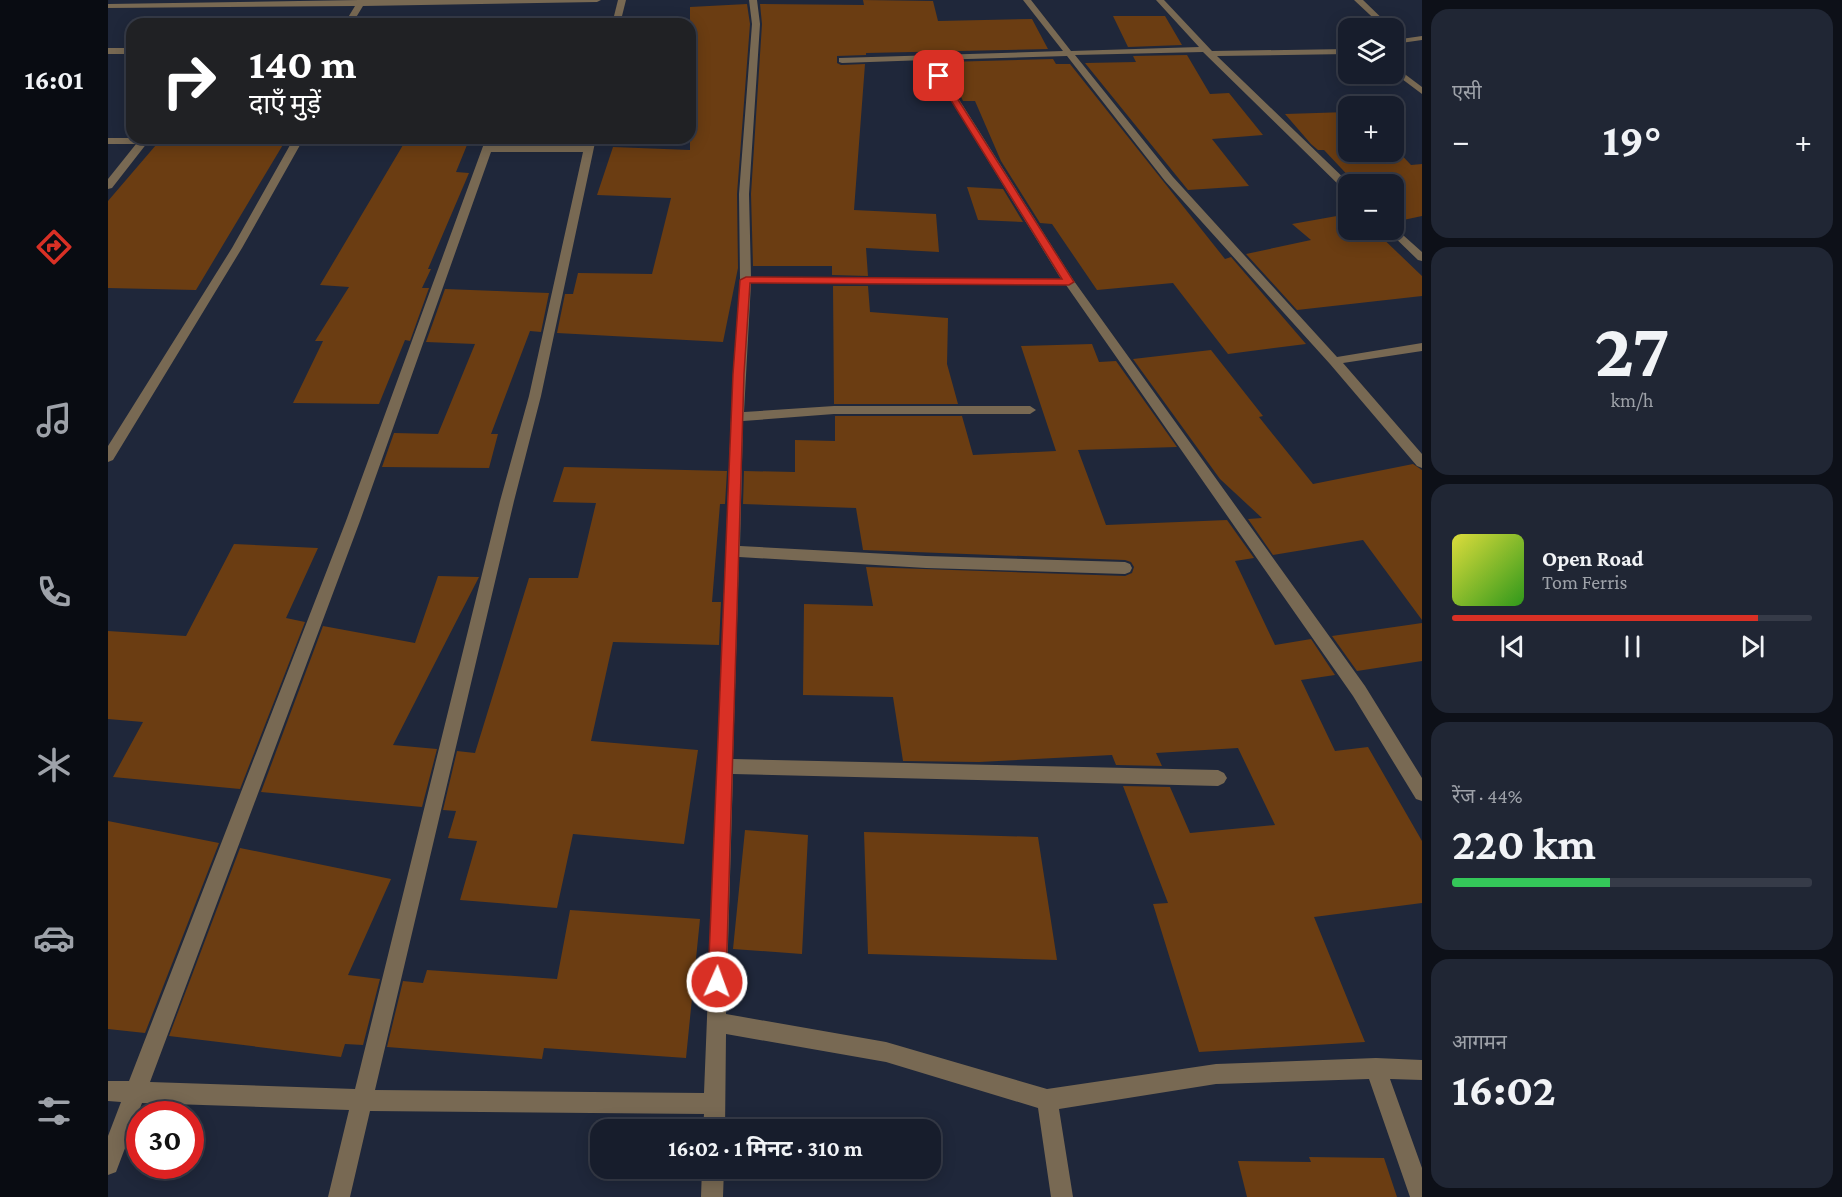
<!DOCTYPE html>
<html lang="hi">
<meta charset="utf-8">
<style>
:root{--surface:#171d2c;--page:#202634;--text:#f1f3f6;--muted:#9ea2a9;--line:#363b48;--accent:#d93025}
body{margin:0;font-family:"Crimson Pro","Noto Sans Devanagari",serif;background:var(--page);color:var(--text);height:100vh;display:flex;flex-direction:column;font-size:22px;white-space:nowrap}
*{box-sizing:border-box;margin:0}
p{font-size:20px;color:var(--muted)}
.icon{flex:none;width:33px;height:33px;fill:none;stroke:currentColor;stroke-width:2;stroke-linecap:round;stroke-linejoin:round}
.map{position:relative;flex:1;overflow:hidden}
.drawer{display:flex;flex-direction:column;gap:9px;padding:9px;background:#0d1018;width:420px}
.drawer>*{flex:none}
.top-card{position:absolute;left:18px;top:18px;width:570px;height:126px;border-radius:18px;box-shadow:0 3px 15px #0003,0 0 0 2px var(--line);background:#202124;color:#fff;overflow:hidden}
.buttons{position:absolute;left:1230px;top:18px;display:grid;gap:12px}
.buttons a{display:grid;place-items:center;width:66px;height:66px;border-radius:12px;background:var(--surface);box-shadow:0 3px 15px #0003,0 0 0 2px var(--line);font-size:30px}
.speed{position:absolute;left:18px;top:1101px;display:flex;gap:12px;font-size:30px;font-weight:700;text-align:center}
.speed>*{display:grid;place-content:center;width:78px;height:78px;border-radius:50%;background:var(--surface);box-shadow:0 3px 15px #0003,0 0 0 2px var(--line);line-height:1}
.speed .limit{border:9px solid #d22;background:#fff;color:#111}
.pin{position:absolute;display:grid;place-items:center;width:51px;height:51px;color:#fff;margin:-26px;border-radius:12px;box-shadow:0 3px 9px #0006}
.me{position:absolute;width:66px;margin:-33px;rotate:2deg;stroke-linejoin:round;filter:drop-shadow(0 0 4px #0008)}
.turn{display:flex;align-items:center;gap:21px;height:126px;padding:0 24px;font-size:27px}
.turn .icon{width:78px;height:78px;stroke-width:2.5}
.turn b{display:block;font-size:42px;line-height:51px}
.big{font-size:45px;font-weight:700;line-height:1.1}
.drawer .card{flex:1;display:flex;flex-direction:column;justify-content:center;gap:9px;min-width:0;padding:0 21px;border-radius:18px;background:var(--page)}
.drawer .dial{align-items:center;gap:0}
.dial b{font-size:78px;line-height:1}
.song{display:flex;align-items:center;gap:18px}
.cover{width:72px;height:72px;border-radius:9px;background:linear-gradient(135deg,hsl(60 70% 55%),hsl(110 70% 35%))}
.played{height:6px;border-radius:3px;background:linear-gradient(90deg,var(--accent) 85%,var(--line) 85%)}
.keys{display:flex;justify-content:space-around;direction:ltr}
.heat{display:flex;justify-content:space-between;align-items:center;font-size:33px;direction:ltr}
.charge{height:9px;border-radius:4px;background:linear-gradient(90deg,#34c759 44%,var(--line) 0)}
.trip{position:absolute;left:482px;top:1119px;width:351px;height:60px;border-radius:18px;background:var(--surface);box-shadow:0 3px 15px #0003,0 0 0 2px var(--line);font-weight:700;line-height:60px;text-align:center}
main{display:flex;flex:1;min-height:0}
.tab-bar{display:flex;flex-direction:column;width:108px;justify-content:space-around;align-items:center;background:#090c12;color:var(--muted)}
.tab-bar .icon{width:42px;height:42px}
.tab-bar .active{color:var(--accent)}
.tab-bar b{font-size:27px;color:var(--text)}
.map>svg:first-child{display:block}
.building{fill:#6b3d12}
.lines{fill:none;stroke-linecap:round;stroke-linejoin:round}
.minor{fill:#786953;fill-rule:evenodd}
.route{fill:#d93025;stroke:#8d1f18;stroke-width:1.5}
</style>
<main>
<nav class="tab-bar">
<b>16:01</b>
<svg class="icon active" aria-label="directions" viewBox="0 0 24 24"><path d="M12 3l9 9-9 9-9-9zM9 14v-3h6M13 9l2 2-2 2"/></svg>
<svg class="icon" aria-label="music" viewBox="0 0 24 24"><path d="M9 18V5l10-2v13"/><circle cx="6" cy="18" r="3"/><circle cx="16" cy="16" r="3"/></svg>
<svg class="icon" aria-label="phone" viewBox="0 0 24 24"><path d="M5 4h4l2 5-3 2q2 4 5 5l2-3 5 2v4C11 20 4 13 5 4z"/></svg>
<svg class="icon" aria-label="climate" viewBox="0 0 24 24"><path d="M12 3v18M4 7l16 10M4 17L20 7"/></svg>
<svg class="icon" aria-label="car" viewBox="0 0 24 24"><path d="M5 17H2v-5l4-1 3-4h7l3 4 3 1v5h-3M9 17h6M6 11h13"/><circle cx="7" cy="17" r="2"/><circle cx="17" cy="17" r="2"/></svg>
<svg class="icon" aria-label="filters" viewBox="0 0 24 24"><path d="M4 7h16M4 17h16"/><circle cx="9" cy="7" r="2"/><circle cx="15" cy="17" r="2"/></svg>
</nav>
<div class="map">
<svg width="1314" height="1197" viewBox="0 0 1314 1197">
<rect width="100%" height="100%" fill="#1f273a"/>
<path class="building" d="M755,0L825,1L830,21L924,19L940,49L758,53V55L729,56V63L733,65L757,64L746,210L828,214L831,252L758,248L760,276L724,275V266H645L643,194L654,24L652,4L756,5Z
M639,4L642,24L629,194L630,268L615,342L449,333L457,294H465L470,273L544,274L563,198L489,195L505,147L582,150V7Z
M1005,16H1057L1074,45L1020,47Z
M1079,55L1102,94L1121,93L1155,135L1104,139L1141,186L1080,190L977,63L1028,62L1025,56Z
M945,59L948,64H962L1117,259L1123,257L1198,344L1120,354L1065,283L989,290L944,224L932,223L893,161L867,101H855L837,62Z
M1240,112V152H1286V147L1303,165L1314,164V216L1286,222V184H1248L1216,150H1210L1203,144L1177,114Z
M54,138H179L88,290L0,288V201Z
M295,145H359L348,172L361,173L320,269H323L314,288H321L302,341L297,340L271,404L185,403L215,341H207L241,287L212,285Z
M859,187L895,189L915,222L870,220Z
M1240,214V230H1266L1314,276V296L1189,310L1138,254L1203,240L1184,224Z
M725,286H760L762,312L840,318L839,364L850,404H726Z
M337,289L441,293L433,332L422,331L383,434H390L381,468L274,467L286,433L330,434L367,344L318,342Z
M984,344L991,362L1008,361L1069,447L970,450L998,525L1119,520L1146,558L1127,561L1167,645L1203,639L1227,675L1193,680L1227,751L1260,747L1314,841V903L1206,917L1257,1042L1091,1052L1045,904L1060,903L1015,786L1062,787L1082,833L1167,825L1130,748L1048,753L1054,766L1008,765L1004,755L871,762L795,761L785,697L695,695L696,604L765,606L758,567L1017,576L1024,573L1026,567L1023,562L1017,560L755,550L748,508L635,504L636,471L687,472V440L727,441V416H854L865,455L948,451L913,346Z
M1103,350L1155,416L1151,417L1205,484L1305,464L1314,470V620L1255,540L1165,555L1140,519L1154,518L1112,479L1025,359Z
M456,467L619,471L617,504H612L604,602H613L611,645L505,642L483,741L590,750L576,844L465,834L449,908L352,900L369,841L340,838L348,811L335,810L349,751L367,753L421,578H470L488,503L445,502Z
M126,544L210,548L178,618L197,622L132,789L5,777L35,722L0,719V631L78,636Z
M330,576L371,577L285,745L329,749L314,807L153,792L215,626L307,643Z
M1314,623V661L1249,671L1224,636Z
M0,821L111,843L37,1033L0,1029Z
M637,830L700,835L694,954L625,949Z
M756,832L930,837L949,960L760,954Z
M132,848L283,879L240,975L272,979L255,1045L237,1044L233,1057L61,1036Z
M462,910L592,919L578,1058L436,1048L434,1059L279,1047L295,981L315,983L319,970L449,979Z
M1201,1157L1276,1158L1289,1197H1139L1130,1161L1203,1162Z"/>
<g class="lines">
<path class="minor" d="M251,0H493L489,2L255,6L244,24H236L247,6L0,8V4Z
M510,0H518L512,24H504Z
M641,0H649L652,24L641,194L643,277L953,279L818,60L734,63L731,62V58L955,51L915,0H923L963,51L1091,47L1048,0H1056L1104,51L1240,49V54L1109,56L1242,184L1240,191L1236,190L1095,52L967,55L1065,177L1229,357L1314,343V351L1235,363L1314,454V468L1309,466L1222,364L1057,181L959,56L826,60L966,281L1257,686L1314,778V801L1308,799L1245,696L958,285L643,283L636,412L726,406H922L928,410L922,414H726L635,421L632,546L818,556L1017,562L1022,564L1024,568L1022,572L1017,574L818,568L631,557L625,759L1110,770L1116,773L1119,778L1116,783L1110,786L625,774L618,1014L778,1042L939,1089L1108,1064L1268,1058L1314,1060V1080L1282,1079L1314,1168V1197H1302L1261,1079L1108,1084L951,1109L965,1197H943L930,1108L778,1062L618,1034L617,1130H595L596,1114L262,1111L242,1197H220L241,1110L34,1103L8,1172L0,1175V1136L13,1102L0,1101V1081H21L238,521L378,138H388L385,146H476L478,138H488L433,396L406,501L267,1090L596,1093L623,417L632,280L631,194L644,24ZM383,152H475L421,396L392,501L247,1089L42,1082L252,521Z
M1246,0H1255L1284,28H1276Z
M1314,36V40L1286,44V40Z
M0,48H24V54H0Z
M1286,66L1314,87V94L1286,73Z
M0,138H43L4,188L0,189V179L28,144H0Z
M186,138H196L134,248L5,460L0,462V446L124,248Z
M1286,227L1314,252V261L1310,260L1279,230H1286Z
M594,1168H616L615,1197H593Z"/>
</g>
<path class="route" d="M831,73L835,76L966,282L961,285L642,283L636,374L618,982L615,989L609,991L602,989L600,982L625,374L632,280L638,277L954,279L828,76Z"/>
</svg>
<div class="buttons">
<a><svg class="icon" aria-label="layers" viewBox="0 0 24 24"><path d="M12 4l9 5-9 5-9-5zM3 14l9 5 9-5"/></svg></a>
<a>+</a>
<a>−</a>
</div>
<div class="speed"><div class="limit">30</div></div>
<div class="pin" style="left:831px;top:76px;background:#d93025"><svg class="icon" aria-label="arrive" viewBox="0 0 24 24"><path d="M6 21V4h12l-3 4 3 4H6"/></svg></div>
<svg class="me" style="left:609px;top:982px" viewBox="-20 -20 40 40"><circle r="17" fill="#d93025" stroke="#fff" stroke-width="3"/><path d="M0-11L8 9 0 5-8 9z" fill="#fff"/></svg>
<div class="trip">16:02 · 1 मिनट · 310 m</div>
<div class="top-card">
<div class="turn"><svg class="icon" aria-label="right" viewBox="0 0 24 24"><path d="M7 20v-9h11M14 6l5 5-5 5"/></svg><div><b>140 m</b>दाएँ मुड़ें</div></div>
</div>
</div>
<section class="drawer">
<div class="card"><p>एसी</p>
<div class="heat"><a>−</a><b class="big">19°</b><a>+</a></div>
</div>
<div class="card dial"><b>27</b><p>km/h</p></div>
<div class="card">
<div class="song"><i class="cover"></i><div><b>Open Road</b><p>Tom Ferris</p></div></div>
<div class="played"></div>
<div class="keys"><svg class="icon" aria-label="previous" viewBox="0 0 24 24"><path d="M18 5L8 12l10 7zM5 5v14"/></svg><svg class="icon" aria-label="pause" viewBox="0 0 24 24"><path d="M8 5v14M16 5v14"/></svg><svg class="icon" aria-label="next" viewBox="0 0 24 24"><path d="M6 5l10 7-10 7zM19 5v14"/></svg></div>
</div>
<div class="card"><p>रेंज · 44%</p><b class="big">220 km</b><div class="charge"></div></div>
<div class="card"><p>आगमन</p><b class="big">16:02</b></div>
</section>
</main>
